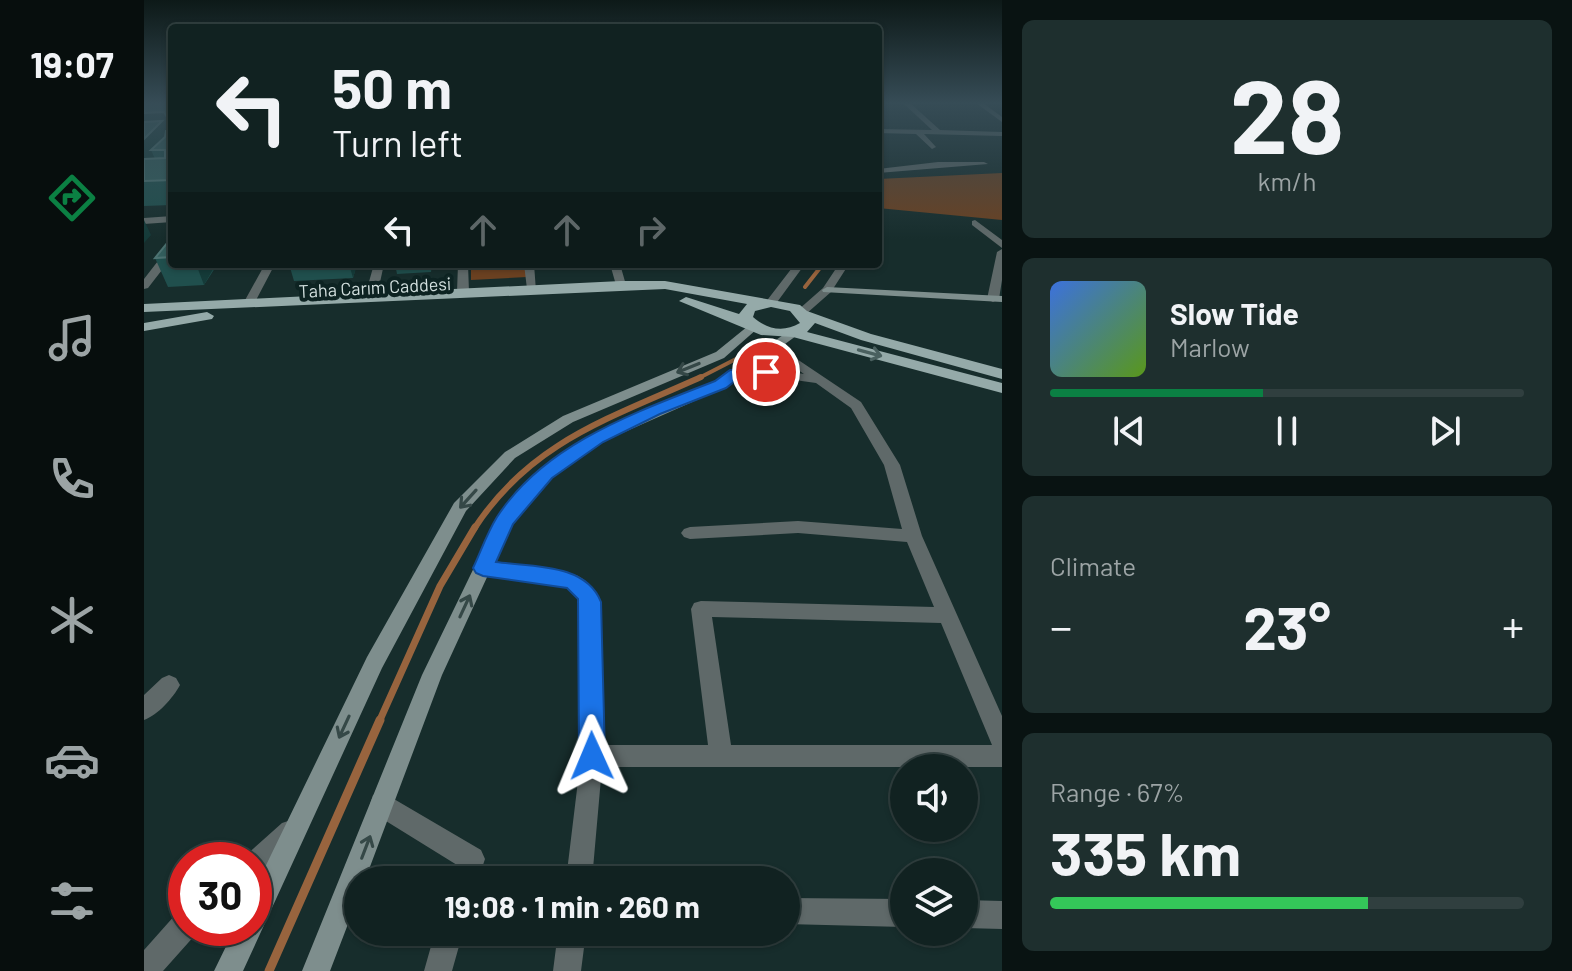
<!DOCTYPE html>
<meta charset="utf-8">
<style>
:root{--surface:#112221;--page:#1e2f2e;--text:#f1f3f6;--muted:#9ca4a5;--line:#303f3f;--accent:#0b8043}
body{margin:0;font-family:Barlow,sans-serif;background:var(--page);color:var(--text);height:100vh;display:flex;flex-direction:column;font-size:30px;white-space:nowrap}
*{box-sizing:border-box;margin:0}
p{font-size:26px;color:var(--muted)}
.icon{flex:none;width:44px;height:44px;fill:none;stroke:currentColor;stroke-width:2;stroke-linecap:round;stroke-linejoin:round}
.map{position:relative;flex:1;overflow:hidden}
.details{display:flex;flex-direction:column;gap:20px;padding:20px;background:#091312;width:570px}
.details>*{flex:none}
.guide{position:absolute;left:24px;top:24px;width:714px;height:244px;border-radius:8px;box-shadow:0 2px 6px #0004,0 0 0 2px var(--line);background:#112221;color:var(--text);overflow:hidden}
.buttons{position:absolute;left:746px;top:754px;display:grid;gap:16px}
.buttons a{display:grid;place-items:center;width:88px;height:88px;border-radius:50%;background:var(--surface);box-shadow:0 2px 6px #0004,0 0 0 2px var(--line);font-size:40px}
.speed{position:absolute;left:24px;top:842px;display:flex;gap:16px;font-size:40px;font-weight:700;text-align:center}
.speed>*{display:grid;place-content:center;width:104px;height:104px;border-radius:50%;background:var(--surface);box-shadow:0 2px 6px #0004,0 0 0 2px var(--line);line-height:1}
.speed .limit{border:12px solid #d22;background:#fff;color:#111}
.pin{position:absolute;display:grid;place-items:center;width:68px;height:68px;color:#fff;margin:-34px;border:4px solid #fff;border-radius:50%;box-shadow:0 2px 8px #0007}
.me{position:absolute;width:88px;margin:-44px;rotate:359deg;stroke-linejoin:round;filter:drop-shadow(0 0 6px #0008)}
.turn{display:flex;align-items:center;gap:28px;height:168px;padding:0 32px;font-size:36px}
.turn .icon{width:104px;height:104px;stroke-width:2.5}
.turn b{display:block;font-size:56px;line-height:68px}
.lanes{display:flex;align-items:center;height:76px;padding:0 32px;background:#0003;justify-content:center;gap:40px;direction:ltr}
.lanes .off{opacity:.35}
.big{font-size:60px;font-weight:700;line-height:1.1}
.details .card{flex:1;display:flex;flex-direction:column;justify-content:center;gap:12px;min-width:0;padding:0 28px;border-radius:12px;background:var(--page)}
.details .dial{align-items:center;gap:0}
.dial b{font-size:104px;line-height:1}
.song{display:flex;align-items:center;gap:24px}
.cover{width:96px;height:96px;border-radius:12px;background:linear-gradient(135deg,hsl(220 70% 55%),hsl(90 70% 35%))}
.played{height:8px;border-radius:4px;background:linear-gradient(90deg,var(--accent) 45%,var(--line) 45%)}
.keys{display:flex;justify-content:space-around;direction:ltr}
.heat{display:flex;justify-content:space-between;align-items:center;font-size:44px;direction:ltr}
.charge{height:12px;border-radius:6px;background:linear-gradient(90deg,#34c759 67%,var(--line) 0)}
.trip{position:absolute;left:200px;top:866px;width:456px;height:80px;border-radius:40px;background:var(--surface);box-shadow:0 2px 6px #0004,0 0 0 2px var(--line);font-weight:700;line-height:80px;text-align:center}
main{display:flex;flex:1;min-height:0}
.menu{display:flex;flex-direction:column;width:144px;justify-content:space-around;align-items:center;background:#070e0d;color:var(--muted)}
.menu .icon{width:56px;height:56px}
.menu .selected{color:var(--accent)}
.menu b{font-size:36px;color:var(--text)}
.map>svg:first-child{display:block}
.green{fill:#6b4121}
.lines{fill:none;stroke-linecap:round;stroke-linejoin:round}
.stream-far3{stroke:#98643e;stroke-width:4}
.stream-far2{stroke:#98643e;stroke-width:6}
.stream-far1{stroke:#98643e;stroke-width:7}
.stream{stroke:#98643e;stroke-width:9}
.street{fill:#5f6969;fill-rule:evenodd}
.secondary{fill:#7e8e8d;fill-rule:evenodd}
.primary{fill:#95aaa9;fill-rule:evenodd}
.wall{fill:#204f4d}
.shaded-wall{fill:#153b39}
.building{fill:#335e5d;stroke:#4c7271;stroke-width:2}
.oneway{stroke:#4a605f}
.oneway2{stroke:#354847}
.route{fill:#1a73e8;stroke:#114b97;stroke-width:2}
.labels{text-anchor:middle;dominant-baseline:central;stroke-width:8;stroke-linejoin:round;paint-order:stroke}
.far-street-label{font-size:18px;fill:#d2dfde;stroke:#0d2322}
</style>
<main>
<nav class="menu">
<b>19:07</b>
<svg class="icon selected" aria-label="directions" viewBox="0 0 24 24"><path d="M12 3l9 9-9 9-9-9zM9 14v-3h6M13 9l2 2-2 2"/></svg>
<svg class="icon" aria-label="music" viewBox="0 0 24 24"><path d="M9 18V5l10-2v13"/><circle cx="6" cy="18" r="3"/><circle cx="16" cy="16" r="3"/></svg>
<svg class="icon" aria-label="phone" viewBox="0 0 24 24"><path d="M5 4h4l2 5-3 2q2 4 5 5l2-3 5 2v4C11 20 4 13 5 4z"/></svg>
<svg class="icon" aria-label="climate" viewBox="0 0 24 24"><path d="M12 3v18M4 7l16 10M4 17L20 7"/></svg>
<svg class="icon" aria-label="car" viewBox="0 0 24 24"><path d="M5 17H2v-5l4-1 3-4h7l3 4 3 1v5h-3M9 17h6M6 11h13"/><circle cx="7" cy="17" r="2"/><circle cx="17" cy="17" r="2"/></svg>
<svg class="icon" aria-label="filters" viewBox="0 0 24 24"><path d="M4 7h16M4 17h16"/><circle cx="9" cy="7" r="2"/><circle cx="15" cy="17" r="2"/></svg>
</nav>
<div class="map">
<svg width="858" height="971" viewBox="0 0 858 971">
<rect width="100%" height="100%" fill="#172d2c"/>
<path class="green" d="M858,173V220L734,208V179Z
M327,264H382L383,277L327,280Z"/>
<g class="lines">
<path class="stream-far3" d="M661,287L679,264
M553,379L592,359L619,340"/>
<path class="stream-far2" d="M330,529C387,441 467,418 557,377"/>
<path class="stream-far1" d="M235,722L296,586L331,527"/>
<path class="stream" d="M125,971L236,720"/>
<path class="street" d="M759,103H766L796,130L858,132V136L780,134L792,147L788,149L772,134L734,133V129L788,130Z
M832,103H839L858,117V122Z
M794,162H840L844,164L734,173V169Z
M28,216V222L0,224V218Z
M831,220L858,240V248L828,225V221Z
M28,247V257L4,288L0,289V279L24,248Z
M858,249V280L855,299L849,302L843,299L853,252Z
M121,264H131L110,304H102L100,302Z
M230,264H240L233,296L227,299L221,296Z
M314,264H324L325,292L319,295L313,292Z
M380,264H390L392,291L383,289Z
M466,264H476L482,285L481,287L472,285Z
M651,264H661L631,305H623L621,303Z
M695,264H705L687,292L662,314H654V310L679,288Z
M629,343L717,402L756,465L778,536L858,716V767H458L448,880H422L437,756V602L424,588L333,573L330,568L333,563L339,561L429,574C442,578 451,589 455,602L459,745H564L547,609L550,603L557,601L790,607L763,542L654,533L546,539L540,537L537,533L540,529L546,527L654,521L758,529L740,465L707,408L672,383L622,376L587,377V371L622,368L660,374L625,350L623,347ZM568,617L797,623L848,745H587Z
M25,675L32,678L36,685C29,698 14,715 0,720V695L18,678Z
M238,792L337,850L341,859L334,880H308L313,865L229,813L226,804L229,795Z
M147,820L156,823L159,832C152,849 127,871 110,878V860H99L101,856L138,823Z
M642,898L760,899V927L642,924Z
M820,900L858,901V929L820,928Z
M42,910V928H54L52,934L19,971H0V950L32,914Z
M291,932H319L308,971H280Z
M414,932H442L437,971H409Z"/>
<path class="secondary" d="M683,287L858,296V302L679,292L678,290Z
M609,322L613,323V329L580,358L429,422L371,458L322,511L238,668L99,971H70L91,928H110V890L223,657L310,503L361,452L419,416L572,352Z
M648,329L654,333L652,336L582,387L458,442L408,477L368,523L298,675L221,880H214V898L186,971H158L278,675L355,516L396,469L448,436L572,381Z"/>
<path class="primary" d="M477,281H521L656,305L663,311L727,334L858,369V379L717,340L671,323L663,332L858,383V393L649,337L617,335L535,301L542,297L595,314L603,304L521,289L0,312V304ZM627,307L646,311L656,323C639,333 623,329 609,317L611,311Z
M63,312L70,316L68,319L0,331V323Z"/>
</g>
<path class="wall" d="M0,103H28V205L0,206Z
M28,237V264H97L73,265L60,285L24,287L11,258Z
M145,264H213L209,278L150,281Z
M251,264H288L287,272L253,274Z
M409,264H441L409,266Z"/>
<path class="shaded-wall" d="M20,112L28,133L26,143L7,150L11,159L0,172V113Z
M28,113V131L23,117Z
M0,220L7,235L0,243Z
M52,264H72L60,285Z
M205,264H213L209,278Z"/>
<path class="building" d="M0,103H28V113L23,117L20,112L0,113Z
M18,121L0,139V122Z
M22,131H28V180L0,181V159L21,158V150H7L21,137Z
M28,237V257L11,258Z"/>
<defs><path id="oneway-shaft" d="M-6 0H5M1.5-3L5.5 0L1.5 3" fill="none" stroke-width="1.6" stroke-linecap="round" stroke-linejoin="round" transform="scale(2)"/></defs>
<use class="oneway" href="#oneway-shaft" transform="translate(726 353) rotate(15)"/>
<g class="oneway2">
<use href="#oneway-shaft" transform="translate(544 368) rotate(158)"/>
<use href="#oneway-shaft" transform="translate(324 499) rotate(132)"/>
<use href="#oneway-shaft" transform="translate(321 606) rotate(-65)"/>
<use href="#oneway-shaft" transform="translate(200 727) rotate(115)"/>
<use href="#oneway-shaft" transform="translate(222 847) rotate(-69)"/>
</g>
<linearGradient id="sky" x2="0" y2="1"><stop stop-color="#0d1918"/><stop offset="0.43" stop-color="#364c56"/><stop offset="1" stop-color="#364c56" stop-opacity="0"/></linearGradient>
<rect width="858" height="239" fill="url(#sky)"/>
<path class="route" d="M622,368L630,372L627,375L595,378L582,388L516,414L459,442L408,478L369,524L352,562C388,567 442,563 457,602L461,756L458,765L448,769L439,765L435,756L434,599L423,588L339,576L332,573L329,568C337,551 343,533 353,517C401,443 493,412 571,381L586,370Z"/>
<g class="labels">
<g class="far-street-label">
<text transform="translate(231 287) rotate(-3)">Taha Carım Caddesi</text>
</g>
</g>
</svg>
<div class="buttons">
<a><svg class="icon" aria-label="sound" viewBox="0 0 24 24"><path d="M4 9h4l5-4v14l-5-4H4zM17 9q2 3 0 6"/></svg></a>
<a><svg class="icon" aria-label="layers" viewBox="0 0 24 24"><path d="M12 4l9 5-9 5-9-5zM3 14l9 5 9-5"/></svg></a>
</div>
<div class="speed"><div class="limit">30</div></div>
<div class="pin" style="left:622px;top:372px;background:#d93025"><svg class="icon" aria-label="arrive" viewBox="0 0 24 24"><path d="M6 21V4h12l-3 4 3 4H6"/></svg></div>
<svg class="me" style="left:448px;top:756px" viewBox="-20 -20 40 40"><path d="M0-17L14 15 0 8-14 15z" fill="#1a73e8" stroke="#fff" stroke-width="4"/></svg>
<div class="trip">19:08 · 1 min · 260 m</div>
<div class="guide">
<div class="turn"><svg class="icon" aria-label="left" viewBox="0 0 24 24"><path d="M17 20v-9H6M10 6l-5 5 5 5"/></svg><div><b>50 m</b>Turn left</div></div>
<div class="lanes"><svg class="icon" aria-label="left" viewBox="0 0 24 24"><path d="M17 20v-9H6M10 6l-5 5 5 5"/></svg><svg class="icon off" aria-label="ahead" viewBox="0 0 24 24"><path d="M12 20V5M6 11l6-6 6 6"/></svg><svg class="icon off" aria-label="ahead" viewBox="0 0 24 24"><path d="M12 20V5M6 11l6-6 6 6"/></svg><svg class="icon off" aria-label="right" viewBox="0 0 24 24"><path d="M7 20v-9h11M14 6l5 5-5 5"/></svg></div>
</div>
</div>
<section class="details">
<div class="card dial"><b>28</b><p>km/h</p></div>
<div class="card">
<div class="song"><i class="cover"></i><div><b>Slow Tide</b><p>Marlow</p></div></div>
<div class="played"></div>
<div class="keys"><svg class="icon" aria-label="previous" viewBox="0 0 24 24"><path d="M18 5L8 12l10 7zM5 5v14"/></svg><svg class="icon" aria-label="pause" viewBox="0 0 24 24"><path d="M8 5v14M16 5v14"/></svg><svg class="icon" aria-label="next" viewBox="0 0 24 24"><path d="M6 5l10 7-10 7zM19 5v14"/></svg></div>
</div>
<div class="card"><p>Climate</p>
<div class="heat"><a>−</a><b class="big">23°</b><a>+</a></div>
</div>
<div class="card"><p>Range · 67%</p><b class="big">335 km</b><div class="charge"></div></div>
</section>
</main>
